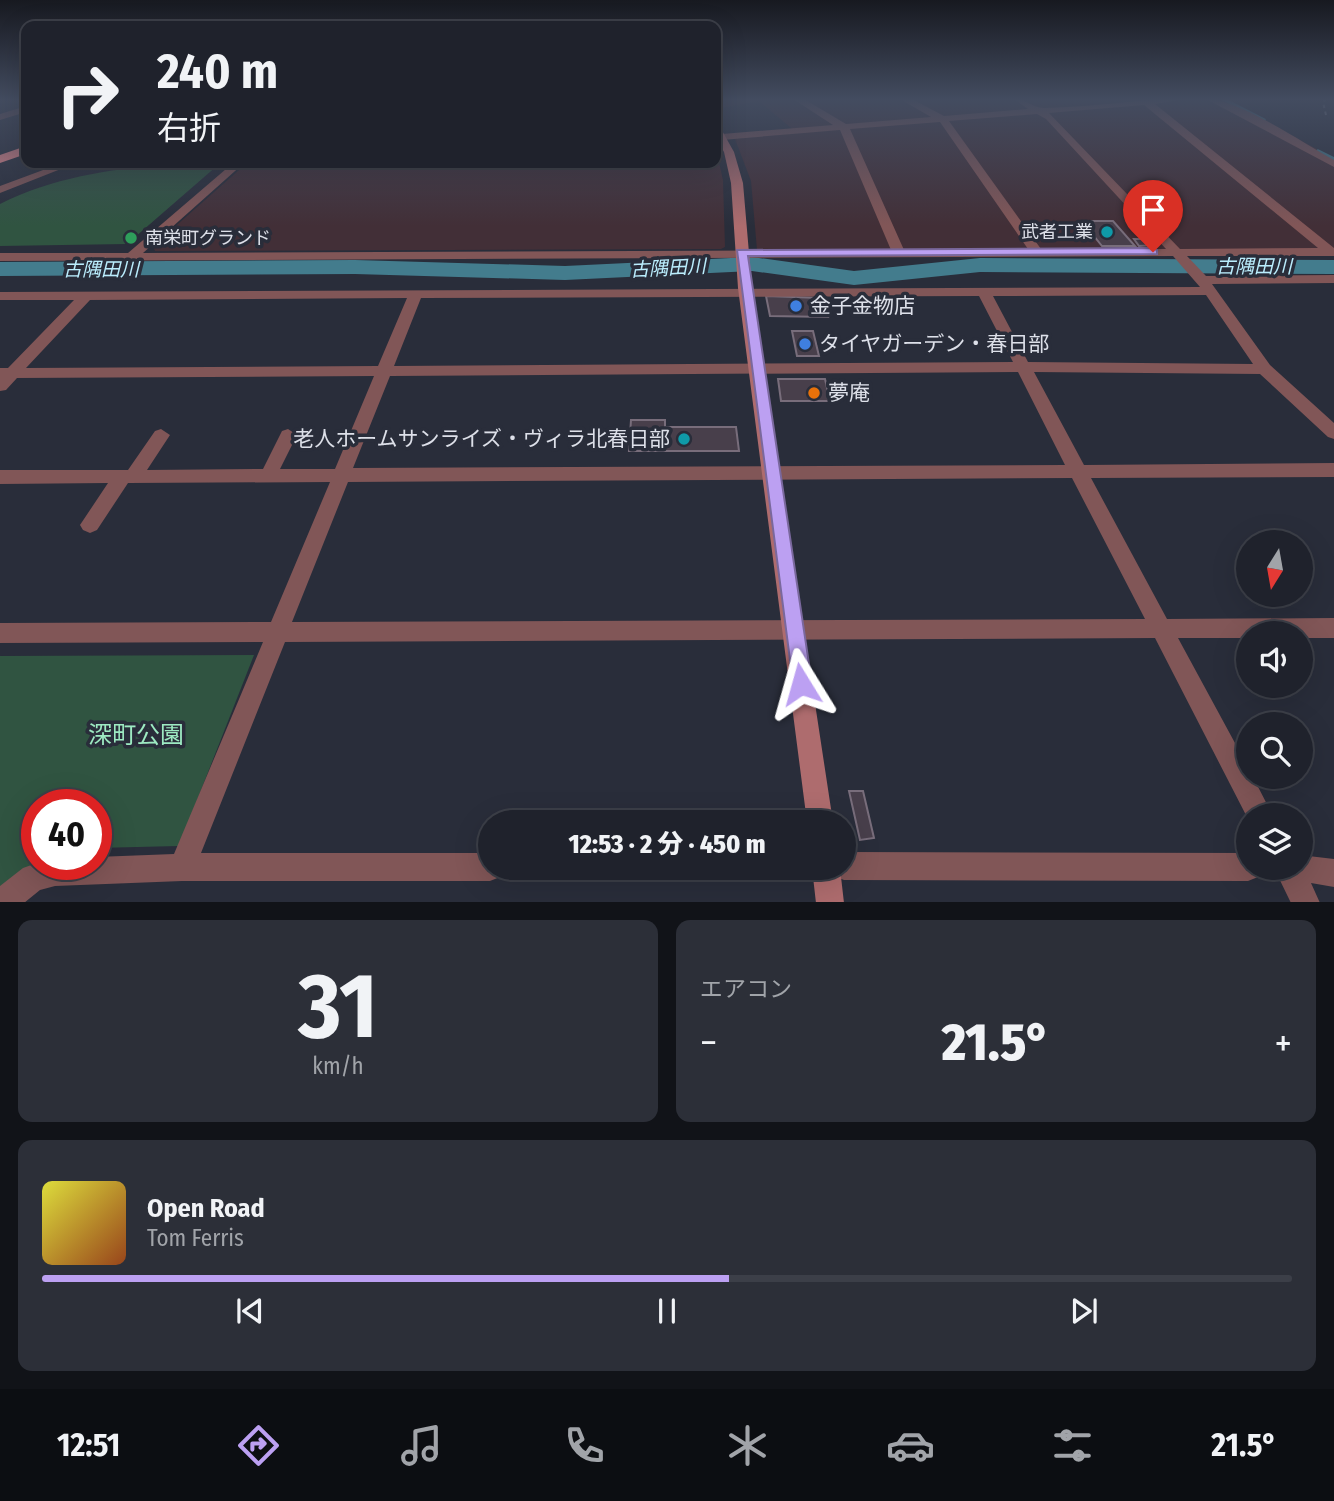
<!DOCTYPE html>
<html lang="ja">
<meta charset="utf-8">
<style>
:root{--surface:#1f222c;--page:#2c2f38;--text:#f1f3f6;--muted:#a1a4a9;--line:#3c3f48;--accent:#bca0f2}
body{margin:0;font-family:"Fira Sans Condensed","Noto Sans JP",sans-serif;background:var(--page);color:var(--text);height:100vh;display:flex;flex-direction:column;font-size:26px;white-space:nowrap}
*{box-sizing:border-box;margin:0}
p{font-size:23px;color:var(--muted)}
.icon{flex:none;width:38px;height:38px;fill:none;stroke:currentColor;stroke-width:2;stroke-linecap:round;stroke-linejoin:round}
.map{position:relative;height:902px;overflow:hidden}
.side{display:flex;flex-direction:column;gap:18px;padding:18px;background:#111318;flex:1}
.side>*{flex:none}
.guide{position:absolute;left:21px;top:21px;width:700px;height:147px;border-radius:14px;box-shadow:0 7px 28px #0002,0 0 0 2px var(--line);background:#1f222c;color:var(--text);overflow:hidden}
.needle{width:46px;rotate:191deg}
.controls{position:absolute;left:1236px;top:530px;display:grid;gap:14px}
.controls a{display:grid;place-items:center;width:77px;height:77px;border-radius:50%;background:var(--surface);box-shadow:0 7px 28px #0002,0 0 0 2px var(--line);font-size:35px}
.speed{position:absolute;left:21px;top:789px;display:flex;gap:14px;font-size:35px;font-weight:700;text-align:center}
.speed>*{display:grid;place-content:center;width:91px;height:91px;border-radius:50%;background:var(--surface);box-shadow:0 7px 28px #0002,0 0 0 2px var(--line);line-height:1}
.speed .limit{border:10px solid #d22;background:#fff;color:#111}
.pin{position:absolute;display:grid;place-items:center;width:60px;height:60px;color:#fff;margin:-72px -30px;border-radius:50% 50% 50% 0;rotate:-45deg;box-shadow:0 0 7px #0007}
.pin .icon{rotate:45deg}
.me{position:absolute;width:77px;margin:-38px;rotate:352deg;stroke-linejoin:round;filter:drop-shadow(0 0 5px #0008)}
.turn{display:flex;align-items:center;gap:24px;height:147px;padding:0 21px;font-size:32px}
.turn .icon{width:91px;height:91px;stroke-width:2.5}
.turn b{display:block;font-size:49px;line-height:60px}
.big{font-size:52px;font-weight:800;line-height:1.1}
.side .card{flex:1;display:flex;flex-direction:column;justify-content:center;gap:10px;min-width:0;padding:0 24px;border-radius:14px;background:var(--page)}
.side .dial{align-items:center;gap:0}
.dial b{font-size:91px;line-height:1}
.song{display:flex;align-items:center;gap:21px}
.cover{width:84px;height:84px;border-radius:10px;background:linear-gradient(135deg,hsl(60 70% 55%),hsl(20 70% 35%))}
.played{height:7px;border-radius:4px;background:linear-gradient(90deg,var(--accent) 55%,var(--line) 55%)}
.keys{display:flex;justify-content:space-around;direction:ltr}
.heat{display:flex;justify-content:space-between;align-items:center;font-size:38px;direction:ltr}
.side .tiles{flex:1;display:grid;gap:18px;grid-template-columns:1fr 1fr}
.card:last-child{grid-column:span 2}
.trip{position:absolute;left:478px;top:810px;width:378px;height:70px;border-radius:35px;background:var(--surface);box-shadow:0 7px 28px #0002,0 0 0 2px var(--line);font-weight:800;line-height:70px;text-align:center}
.dock{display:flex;height:112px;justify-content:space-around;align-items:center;background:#0c0e12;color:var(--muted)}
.dock .icon{width:49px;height:49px}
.dock .on{color:var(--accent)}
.dock b{font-size:32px;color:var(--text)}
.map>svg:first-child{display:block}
.industrial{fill:#422f37}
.green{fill:#305441}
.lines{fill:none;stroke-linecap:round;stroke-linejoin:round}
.stream{stroke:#437c8d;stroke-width:3.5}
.river{fill:#437c8d;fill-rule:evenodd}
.building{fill:#483f4b;stroke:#786d7b;stroke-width:2}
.path{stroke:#8a8d98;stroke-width:2;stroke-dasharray:3.5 3.5;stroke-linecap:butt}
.street{fill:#815657;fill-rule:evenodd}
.secondary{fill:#ae6c6e;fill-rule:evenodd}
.highway{fill:#f18b8e;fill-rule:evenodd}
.route{fill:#bca0f2;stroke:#7a689d;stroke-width:2}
.culture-dot{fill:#0f9aa8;stroke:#292d3a;stroke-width:2.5}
.leisure-dot{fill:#2e9e5b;stroke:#292d3a;stroke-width:2.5}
.shop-dot{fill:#3f7fe0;stroke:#292d3a;stroke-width:2.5}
.food-dot{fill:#e8710a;stroke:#292d3a;stroke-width:2.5}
.labels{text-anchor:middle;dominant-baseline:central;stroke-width:7;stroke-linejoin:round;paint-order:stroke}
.far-poi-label{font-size:18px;fill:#dde0e9;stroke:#292d3a;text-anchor:end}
.far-water-label{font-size:19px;font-style:italic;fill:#baedfd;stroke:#292d3a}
.poi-label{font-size:21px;fill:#dde0e9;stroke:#292d3a;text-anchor:start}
.near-park-label{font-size:24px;fill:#9deac2;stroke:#292d3a}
</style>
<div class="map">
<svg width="1334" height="903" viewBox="0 0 1334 903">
<rect width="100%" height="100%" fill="#292d3a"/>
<path class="industrial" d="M716,99H1222L1334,158V249L757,250L751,181L735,139L797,133L759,101L721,108L716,105Z
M716,149L723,180L725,247L721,249L155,251L153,246L247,163H716Z"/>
<path class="green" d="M166,165H218L127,244L0,246V204C52,178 108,169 166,165Z
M254,655L179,846L96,848V805H37V862L0,889V656Z"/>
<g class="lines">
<path class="stream" d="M1223,99L1264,120
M1318,151L1334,159"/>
<path class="river" d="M752,257L854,271L980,258L1334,260V274L980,272L854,285L752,271L565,280L355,274L0,276V262L355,260L565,266Z"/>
</g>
<path class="building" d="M1082,221H1113L1135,246H1102Z
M1134,239H1151L1157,245L1139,246Z
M766,296L821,298L828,317L770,316Z
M792,331H813L819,356H797Z
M778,379H825L830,401H781Z
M631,420H665V427H736L739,451H629Z
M849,791H863L874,838L860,840Z"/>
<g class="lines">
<path class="path" d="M1326,99L1323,102L1326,115"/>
<path class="street" d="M793,99H804L846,124L931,117L900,99H912L944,116L1028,109L1014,99C1025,99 1033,108 1044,108C1092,107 1139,99 1186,99L1155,104L1334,248V256H1187L1206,276L1334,275V283L1212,284L1270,365L1334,423V439L1328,437L1260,374L1034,372L1084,465L1334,463V477L1091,478L1167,619L1334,618V638H1300V634H1248V638H1178L1248,767V777H1253L1273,816H1248V819L1155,638L285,642L201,853H490V868H503L500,877L490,881H182L55,886L40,890L24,903H0V886L23,868L37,863L96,864V857L174,854L263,642L0,643V623L271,622L330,482L128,483L97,530L90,533L83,530L80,525L108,483L0,484V470H128L155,431L161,429L170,435L147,470L263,469L282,431L288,429L297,435L280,469H335L374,376L17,378L6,390L0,391V368H8L74,300H0V292L1200,287L1173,256L0,261V253H128L233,163H244L143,253L891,250L840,130L722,140L717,137L722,134L833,125ZM1144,105L1318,248L1180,249L1049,113ZM1037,114L1046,119L1166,249H1041L949,121ZM940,122L1028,249L904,250L850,129ZM1206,295L1253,364L1028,362L993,296ZM979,296L1013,362L394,366L421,298ZM407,298L378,366L26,368L90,300ZM1018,372L1065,465L353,468L390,376ZM1072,478L1145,619L292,622L348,482Z
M1206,99C1239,99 1303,143 1334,160V167Z
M26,106V112L0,120V114Z
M62,163H76L0,193V186Z
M844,852L1248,853V868H1261L1258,877L1248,881L844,880L834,876L831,868H844Z
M1300,855L1334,859V887L1311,883L1320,903H1291L1274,868H1300Z"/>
<path class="secondary" d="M716,126L720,127L734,152L743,183L752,288L833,822H807L738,288L731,183L724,152L716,138Z
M812,868H840L844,903H816Z"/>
<path class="highway" d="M26,146V154L0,163V155Z"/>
</g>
<linearGradient id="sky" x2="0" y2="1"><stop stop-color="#171920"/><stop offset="0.44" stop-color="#434c60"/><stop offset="1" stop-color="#434c60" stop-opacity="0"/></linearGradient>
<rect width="1334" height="226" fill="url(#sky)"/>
<path class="route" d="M1153,248L1157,250V254L748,256L812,684L809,691L801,694L794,691L737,250Z"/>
<g class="culture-dot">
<circle cx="1107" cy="232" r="7"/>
<circle cx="684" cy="439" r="7"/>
</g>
<circle class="leisure-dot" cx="131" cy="238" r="7"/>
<g class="shop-dot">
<circle cx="796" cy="306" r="7"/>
<circle cx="805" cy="344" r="7"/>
</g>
<circle class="food-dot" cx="814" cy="393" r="7"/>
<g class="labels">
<g class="far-poi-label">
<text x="1093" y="232">武者工業</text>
<text x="145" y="238" text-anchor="start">南栄町グランド</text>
</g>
<g class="far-water-label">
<text x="1254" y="266">古隅田川</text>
<text transform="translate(668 268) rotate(-3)">古隅田川</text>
<text x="101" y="269">古隅田川</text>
</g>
<g class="poi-label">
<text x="810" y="306">金子金物店</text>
<text x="819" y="344">タイヤガーデン・春日部</text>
<text x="828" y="393">夢庵</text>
<text x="670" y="439" text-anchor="end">老人ホームサンライズ・ヴィラ北春日部</text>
</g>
<g class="near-park-label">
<text x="136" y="735">深町公園</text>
</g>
</g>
</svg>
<div class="controls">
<a><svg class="needle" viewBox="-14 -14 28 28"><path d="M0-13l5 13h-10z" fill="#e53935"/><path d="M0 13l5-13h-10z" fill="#a1a4a9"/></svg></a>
<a><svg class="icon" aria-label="sound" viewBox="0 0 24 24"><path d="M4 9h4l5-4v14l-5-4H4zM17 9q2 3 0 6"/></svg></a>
<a><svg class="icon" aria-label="search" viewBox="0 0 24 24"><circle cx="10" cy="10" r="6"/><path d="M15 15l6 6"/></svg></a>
<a><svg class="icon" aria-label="layers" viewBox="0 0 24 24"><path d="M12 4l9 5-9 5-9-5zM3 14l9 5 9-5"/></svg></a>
</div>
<div class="speed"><div class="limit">40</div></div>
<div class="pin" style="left:1153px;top:252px;background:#d93025"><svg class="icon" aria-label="arrive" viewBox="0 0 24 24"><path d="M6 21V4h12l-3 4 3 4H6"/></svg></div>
<svg class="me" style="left:801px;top:684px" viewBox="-20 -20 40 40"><path d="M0-17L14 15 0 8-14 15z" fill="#bca0f2" stroke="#fff" stroke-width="4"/></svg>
<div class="trip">12:53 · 2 分 · 450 m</div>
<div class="guide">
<div class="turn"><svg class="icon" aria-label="right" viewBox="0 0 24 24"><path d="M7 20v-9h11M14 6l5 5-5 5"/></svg><div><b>240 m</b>右折</div></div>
</div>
</div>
<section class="side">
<div class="tiles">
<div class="card dial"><b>31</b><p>km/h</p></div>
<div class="card"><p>エアコン</p>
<div class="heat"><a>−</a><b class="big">21.5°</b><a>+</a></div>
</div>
<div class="card">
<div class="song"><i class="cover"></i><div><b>Open Road</b><p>Tom Ferris</p></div></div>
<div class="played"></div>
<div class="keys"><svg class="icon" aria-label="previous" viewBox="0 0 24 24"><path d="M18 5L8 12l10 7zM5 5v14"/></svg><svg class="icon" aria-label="pause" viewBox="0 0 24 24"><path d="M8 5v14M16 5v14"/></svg><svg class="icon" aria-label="next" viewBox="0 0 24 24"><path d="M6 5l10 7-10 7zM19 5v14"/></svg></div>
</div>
</div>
</section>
<nav class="dock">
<b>12:51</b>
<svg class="icon on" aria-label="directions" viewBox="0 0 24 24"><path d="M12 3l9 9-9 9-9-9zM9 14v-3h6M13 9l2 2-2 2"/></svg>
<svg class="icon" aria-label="music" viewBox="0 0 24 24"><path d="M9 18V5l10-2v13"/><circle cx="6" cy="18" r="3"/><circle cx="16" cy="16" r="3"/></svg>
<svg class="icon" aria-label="phone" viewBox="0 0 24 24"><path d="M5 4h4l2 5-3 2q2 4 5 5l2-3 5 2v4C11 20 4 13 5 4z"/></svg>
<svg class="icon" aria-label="climate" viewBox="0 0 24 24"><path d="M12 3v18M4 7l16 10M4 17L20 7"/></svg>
<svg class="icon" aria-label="car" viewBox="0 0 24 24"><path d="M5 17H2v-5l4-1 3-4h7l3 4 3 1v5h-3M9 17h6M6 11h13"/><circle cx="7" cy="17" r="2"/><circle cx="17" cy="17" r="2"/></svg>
<svg class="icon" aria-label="filters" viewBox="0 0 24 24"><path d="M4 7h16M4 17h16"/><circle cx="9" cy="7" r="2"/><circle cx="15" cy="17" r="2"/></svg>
<b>21.5°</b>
</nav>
